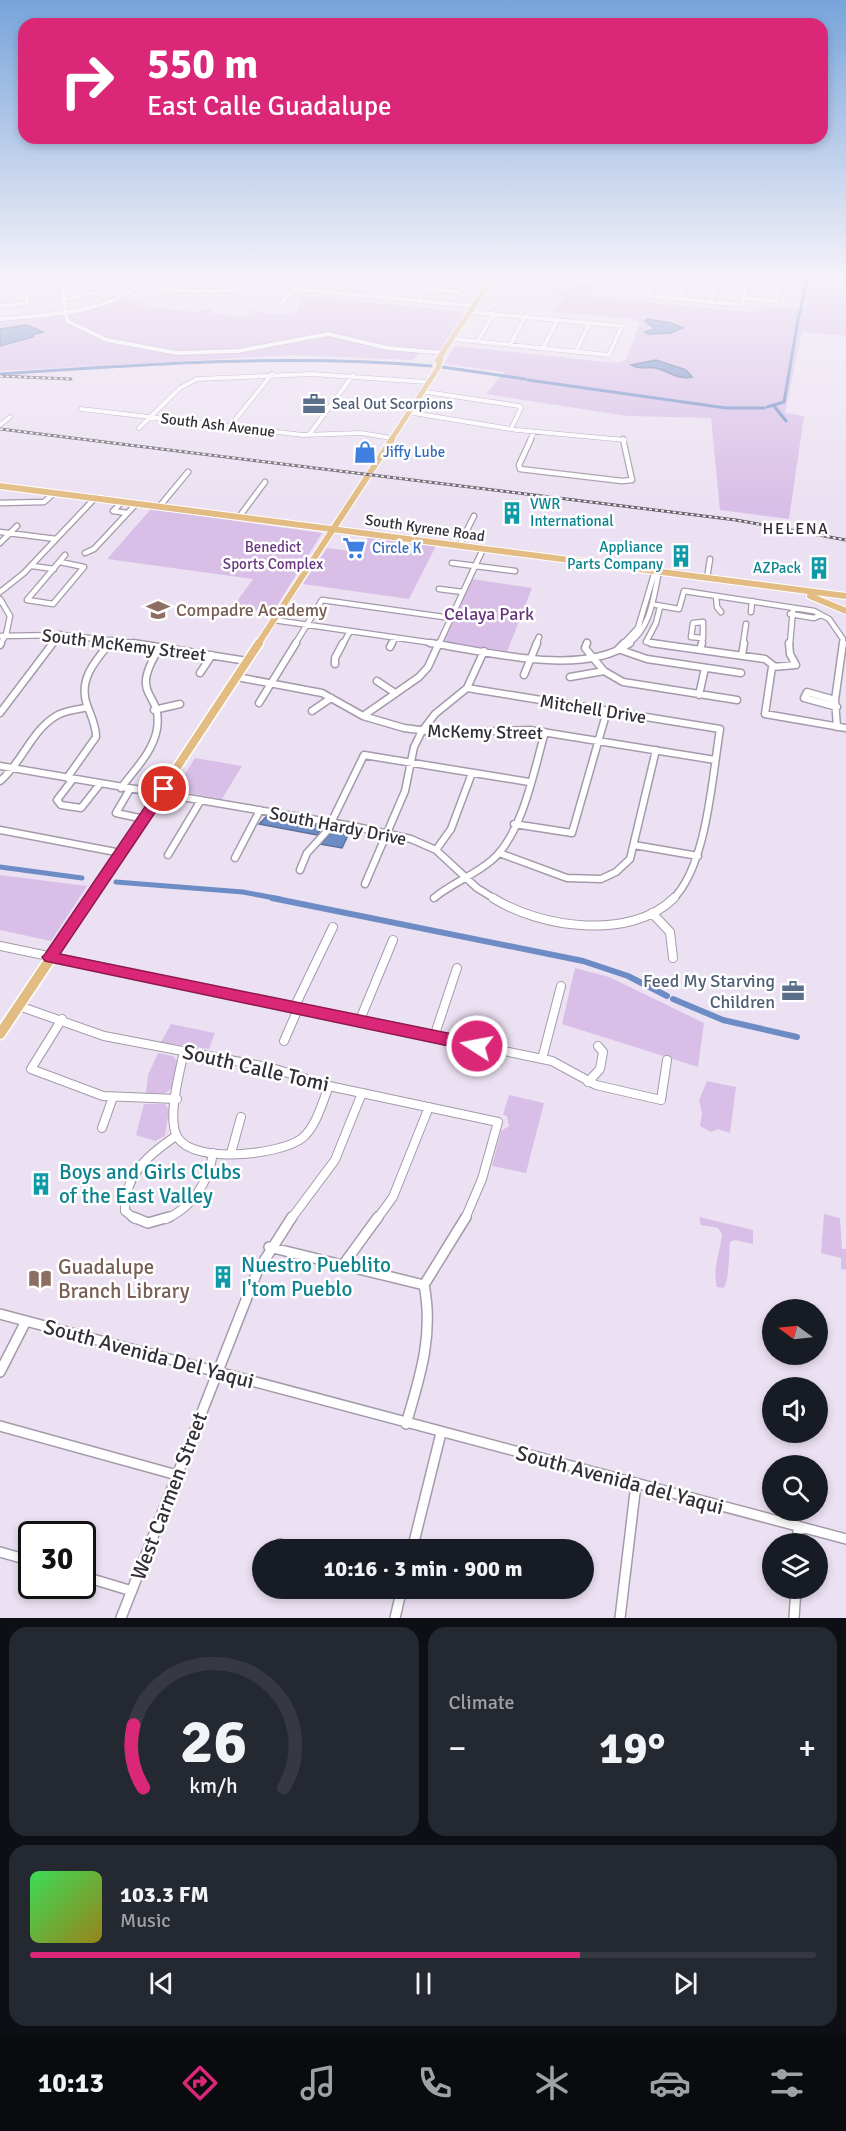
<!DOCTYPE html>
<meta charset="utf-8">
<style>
:root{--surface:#171b24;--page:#242831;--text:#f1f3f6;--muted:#9ea1a6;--line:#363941;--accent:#db2777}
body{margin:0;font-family:Signika,sans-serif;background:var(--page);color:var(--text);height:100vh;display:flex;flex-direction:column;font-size:22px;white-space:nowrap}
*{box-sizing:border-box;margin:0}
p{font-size:20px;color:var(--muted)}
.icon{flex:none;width:33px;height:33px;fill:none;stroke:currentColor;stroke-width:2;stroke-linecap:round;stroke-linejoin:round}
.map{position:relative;height:1618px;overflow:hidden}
.side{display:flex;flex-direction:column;gap:9px;padding:9px;background:#0d0f14;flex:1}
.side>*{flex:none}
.guide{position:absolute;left:18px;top:18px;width:810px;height:126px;border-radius:18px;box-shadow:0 3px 9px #0003;background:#db2777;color:#fff;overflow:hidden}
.needle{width:39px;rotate:285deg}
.buttons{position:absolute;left:762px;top:1299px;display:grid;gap:12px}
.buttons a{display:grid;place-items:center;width:66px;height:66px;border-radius:50%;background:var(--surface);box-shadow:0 3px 9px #0003;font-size:30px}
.speed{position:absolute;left:18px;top:1521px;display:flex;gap:12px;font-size:30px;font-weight:700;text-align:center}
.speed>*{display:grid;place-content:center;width:78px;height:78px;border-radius:50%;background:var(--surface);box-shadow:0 3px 9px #0003;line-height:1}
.speed .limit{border:3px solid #111;border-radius:9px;background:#fff;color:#111}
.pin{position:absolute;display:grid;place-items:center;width:51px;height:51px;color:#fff;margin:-26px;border:3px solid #fff;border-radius:50%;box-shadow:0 2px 6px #0007}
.me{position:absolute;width:66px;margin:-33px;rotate:281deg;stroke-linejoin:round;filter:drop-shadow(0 0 4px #0008)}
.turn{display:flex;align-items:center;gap:21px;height:126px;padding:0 30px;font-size:27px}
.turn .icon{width:78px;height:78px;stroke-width:2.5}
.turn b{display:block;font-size:42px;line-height:51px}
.big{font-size:45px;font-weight:700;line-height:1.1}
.side .tile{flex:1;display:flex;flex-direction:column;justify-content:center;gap:9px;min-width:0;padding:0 21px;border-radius:18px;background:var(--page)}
.side .dial{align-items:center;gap:0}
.dial svg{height:156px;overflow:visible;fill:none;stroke:var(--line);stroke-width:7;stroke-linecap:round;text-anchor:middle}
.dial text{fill:var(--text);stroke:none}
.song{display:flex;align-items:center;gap:18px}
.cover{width:72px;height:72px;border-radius:9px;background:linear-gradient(135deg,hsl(130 70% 55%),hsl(50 70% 35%))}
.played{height:6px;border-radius:3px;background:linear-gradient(90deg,var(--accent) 70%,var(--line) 70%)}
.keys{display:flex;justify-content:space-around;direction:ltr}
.heat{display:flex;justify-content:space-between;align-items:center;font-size:33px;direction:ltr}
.side .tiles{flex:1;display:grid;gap:9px;grid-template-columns:1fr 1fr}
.tile:last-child{grid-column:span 2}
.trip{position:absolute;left:252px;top:1539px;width:342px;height:60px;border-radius:30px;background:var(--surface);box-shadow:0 3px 9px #0003;font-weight:700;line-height:60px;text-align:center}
.dock{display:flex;height:96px;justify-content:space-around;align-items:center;background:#090b0e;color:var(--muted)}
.dock .icon{width:42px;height:42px}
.dock .active{color:var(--accent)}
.dock b{font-size:27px;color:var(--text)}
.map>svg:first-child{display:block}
.green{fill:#d9bfe7}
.water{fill:#6d8cc5;stroke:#5c709a;stroke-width:1.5}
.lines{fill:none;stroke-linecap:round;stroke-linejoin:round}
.canal-far2{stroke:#6d8cc5;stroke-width:3}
.canal-far1{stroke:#6d8cc5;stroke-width:5}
.canal{stroke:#6d8cc5;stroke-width:6}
.minor-far4-casing{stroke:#a59aab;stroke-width:5}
.minor-far3-casing{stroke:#a59aab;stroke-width:7}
.minor-far2-casing{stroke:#a59aab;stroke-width:9}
.minor-far1-casing{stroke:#a59aab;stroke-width:10}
.minor-casing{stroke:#a59aab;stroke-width:12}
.major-far3-casing{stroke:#fff;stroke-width:7}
.major-far2-casing{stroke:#fff;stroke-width:8}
.major-far1-casing{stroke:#fff;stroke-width:11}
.major-casing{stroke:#fff;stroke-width:13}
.minor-far4{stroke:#fff;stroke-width:4}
.minor-far3{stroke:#fff;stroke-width:4.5}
.minor-far2{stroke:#fff;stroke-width:6}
.minor-far1{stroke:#fff;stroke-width:8}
.minor{stroke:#fff;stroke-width:9}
.major-far3{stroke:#e2bc82;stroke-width:5}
.major-far2{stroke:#e2bc82;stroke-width:6}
.major-far1{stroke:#e2bc82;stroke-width:8}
.major{stroke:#e2bc82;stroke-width:10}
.rail-casing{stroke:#67616b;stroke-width:3}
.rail{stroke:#fff;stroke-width:1.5;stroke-dasharray:3;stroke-linecap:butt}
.route{fill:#db2777;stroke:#8e194d;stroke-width:1.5}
.labels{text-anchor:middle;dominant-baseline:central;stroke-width:5;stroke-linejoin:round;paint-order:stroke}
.far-service-label{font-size:15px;fill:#4e5e75;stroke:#fff;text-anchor:start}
.far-street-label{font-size:15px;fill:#332f36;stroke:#fff}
.far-shop-label{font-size:15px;fill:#366cbe;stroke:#fff;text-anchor:start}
.far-culture-label{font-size:15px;fill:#0d838f;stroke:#fff;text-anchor:end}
.far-park-label{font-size:15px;fill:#68377f;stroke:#fff}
.far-neighbourhood-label{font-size:16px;letter-spacing:1.5px;fill:#332b38;stroke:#fff}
.education-label{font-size:18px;fill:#785e54;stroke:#fff;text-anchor:start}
.park-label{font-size:18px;fill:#68377f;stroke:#fff}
.street-label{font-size:18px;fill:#332f36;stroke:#fff}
.service-label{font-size:18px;fill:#4e5e75;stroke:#fff;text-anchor:end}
.near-street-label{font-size:21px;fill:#332f36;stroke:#fff}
.near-culture-label{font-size:21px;fill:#0d838f;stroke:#fff;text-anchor:start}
.near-education-label{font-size:21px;fill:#785e54;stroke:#fff;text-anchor:start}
</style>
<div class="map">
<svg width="846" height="1618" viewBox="0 0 846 1618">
<rect width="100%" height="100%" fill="#ece1f2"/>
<path class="green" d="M601,277L635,280L604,279L590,297L750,312L759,310L761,306L806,310L814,277L846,279V336L802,332L785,413L804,416L789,519L720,510L711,418L628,416L486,394L504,372L444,364L455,346L616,363L626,360L640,323L633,319L551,312L566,297L541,292L569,289L579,283L597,284Z
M154,290L139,306L198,312L201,309L213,310L211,313L246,317L253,310L269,314L297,313L303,296L466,312L442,350L422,349L413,360L293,355L0,371V320L87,310L125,299L140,302Z
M151,509L322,533L273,612L233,607L253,579L107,559Z
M368,537L436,546L409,599L303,584L327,548L358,552Z
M472,579L532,588L507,652L443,642Z
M195,758L242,766L222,799L179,791L176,788Z
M0,875L87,886L51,941L0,930Z
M575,968L609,977L704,1023L698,1067L562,1024Z
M171,1024L215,1033L209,1049L161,1042Z
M158,1053L173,1056L177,1061L172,1088L166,1093H146L148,1075Z
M707,1081L736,1087L730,1133L718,1129L711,1132L700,1126L702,1114L699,1100Z
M509,1095L544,1103L526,1173L492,1166L501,1131L509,1126L507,1116L503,1115Z
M144,1104H165L169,1110L165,1136L155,1141L136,1135Z
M824,1214L840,1218L842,1249H846V1270L841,1269V1258L821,1253Z
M699,1217L753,1230V1244L735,1240L730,1242C729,1255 729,1279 724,1288L717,1287C712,1271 720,1251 722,1234L718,1228L701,1225Z"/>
<path class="water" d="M647,319L671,323L683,328L670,333L648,334L645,332L655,329L645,321Z
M26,325L43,332L34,334L33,337L0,346V329Z
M656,360L686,370L692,377C680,380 671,373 659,369C649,365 640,371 631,365Z
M267,816L321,826L322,828L317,835L259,824Z
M336,829L350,831L342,848L320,844Z"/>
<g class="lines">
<path class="canal-far2" d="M800,313L807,277
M442,367L525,379
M0,374C144,364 287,354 431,366
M528,380L726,408H764
M774,406L786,421
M767,407L784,402L799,314"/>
<path class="canal-far1" d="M0,867L82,878
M116,882L243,892L280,899"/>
<path class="canal" d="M272,898L583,961L628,976L667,996
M673,999L723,1020L797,1037"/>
<g class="minor-far4-casing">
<path id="minor-far4" d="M85,277L63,291L67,321L107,340L177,353L238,351L328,334L388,348L444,353
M256,277L305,290L474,306
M655,277L648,296L742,305L749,277
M188,280L218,282
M362,283L394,286L401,277
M25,284L35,285
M141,287C194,293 242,295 293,277
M428,289L460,292L470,277
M319,291L332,277
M744,298L776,301L780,279L756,277
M679,299L687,277
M63,300L95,293L117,277
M418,301L436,277
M711,302L718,277
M0,306L28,303L26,296L35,285L52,277
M281,306L284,299L299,289
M0,319C55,314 108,314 152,277
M453,339L609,355L622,326L470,312
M477,342L495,312
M510,345L526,315
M543,348L558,319
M576,352L590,322
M420,391L519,406L521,408L511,429
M81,409L303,435L361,433L391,438
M407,412L517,430L625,440
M0,425L10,417
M230,426L272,374
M139,428L180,388L197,379L312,374L426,382
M309,435L353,375
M530,440L534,432"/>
</g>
<g class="minor-far3-casing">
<path id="minor-far3" d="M531,439L519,465L520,469L622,481L632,480L623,439
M122,502L113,511L127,513
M0,503L44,502L54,493
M159,507L188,472
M239,517L265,482
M0,532L56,539
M0,543L17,526
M459,546L474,516
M85,553L94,549L136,504
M60,562L84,567L53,604L27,600L65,555
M452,563L515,571
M32,566L54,569
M707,578L710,559
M439,589L463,592
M0,592L24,573L95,498
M716,596L717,607L721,612
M0,599L10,616L6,635L0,644
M656,605L679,609L684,591L814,611L829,619L843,639L842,644
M660,607L656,623L646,642L662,644
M751,612L752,601
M790,614L814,618L821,615
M274,620L440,644
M703,622V638L691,637L693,623Z
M0,636L62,635L143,644
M52,644L60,634
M109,644L112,640
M295,644L322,600L451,618
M343,644L350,631
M392,644L395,638
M439,644L483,549
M536,644L539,637
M586,644L587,642
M623,644L638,628L655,571
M628,644C650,628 653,601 658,576L655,571
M701,644L703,638
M743,644L746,624
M790,644L793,609"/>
</g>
<g class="minor-far2-casing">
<path id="minor-far2" d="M133,643L247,661
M430,643C485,651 582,678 630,643
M587,643L585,648L604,671L623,682L737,700
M651,643L765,659L774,666
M789,643L790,654L796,665L772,667L765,714L846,728
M0,645L1,643
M390,647L392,643
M619,648L624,643
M618,649L647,659L741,673
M700,650L702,643
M742,655L744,643
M335,664V658L343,643
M200,673L212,655
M524,675L537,643
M237,677L322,693L363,716L404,728L443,733L530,730L715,760
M570,677L604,671
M377,681L395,693
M467,688L720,729C712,778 707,865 673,899
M699,695L705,668
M835,700L807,692L804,698L837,707
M259,703L296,643
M154,710L180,704
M312,711L331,698
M0,713L53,643
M363,716L419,677L428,667L439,643
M837,727L835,700L843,643
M0,766L352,826L411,839L436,850L477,888L495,899
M67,778L96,737C96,725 91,716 87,705C78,680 95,661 110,643
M73,779L57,800L61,805L81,808L100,784
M0,781C22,763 31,731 56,716C65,710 78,710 88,707
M121,788C134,770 153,752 157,729C163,689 127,700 160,647
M130,789L116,813L144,819
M514,824L572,833L607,711
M0,830L121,853
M634,845L698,856
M436,850L451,829L472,773
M499,853L567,878L601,879L616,872L630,859L656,750
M168,855L201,800
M235,858L260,810
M300,870L307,853L327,831L364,755L529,782
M365,884L405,791L414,747L422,731L435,714L467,688L484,651
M434,898C452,883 475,875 492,860C523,833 534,770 545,732"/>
</g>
<g class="minor-far1-casing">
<path id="minor-far1" d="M493,898C540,928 631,941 674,898
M652,913L670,932L673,958
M0,946L552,1061L596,1085L661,1100L667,1060
M19,1006L104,1036L272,1068L329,1086L498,1122L482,1179L465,1219
M294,1008L333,927
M62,1019L31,1069L103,1096L177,1099
M359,1022L393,940
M434,1037L457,968
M284,1041L298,1009
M184,1051C180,1071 166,1120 178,1138C195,1164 278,1155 301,1139C316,1128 322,1103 329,1086
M542,1059L561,986
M588,1082L600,1069L603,1052L598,1046
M102,1128L113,1097
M231,1153L241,1117
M135,1219L125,1211C124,1175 148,1155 176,1136
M166,1219C193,1207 209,1181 213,1153
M291,1219L335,1160L362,1093
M377,1219L393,1197L429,1107"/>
</g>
<g class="minor-casing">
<path id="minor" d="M133,1217L148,1223L169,1217
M269,1247L424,1285
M343,1265L378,1217
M0,1314L846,1539
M0,1372L26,1321
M406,1424C420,1377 434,1334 424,1285L466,1217
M0,1426L177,1475
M798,1526V1544
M280,1544L298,1550
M412,1550L441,1433
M0,1552L32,1561
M82,1576L132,1591
M121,1618L257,1272L292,1217
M395,1618L402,1588
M620,1618L636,1484
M794,1618L796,1588"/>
</g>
<g class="major-far3-casing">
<path id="major-far3" d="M437,361L493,277
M391,440L438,368L441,358"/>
</g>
<g class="major-far2-casing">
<path id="major-far2" d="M0,486L846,596
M810,596L846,611
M258,644L392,439"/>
</g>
<g class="major-far1-casing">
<path id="major-far1" d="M90,899L259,643"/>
</g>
<g class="major-casing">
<path id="major" d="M0,1034L91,898"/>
</g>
<use href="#minor-far4" class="minor-far4"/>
<use href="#minor-far3" class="minor-far3"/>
<use href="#minor-far2" class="minor-far2"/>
<use href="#minor-far1" class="minor-far1"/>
<use href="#minor" class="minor"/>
<use href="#major-far3" class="major-far3"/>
<use href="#major-far2" class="major-far2"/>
<use href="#major-far1" class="major-far1"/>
<use href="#major" class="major"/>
<g class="rail-casing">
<path id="rail" d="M0,376L71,379
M0,429L736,520L846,540"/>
</g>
<use href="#rail" class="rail"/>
</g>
<linearGradient id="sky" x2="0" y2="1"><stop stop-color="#77a4da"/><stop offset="0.55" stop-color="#f6f2f9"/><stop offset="1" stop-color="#f6f2f9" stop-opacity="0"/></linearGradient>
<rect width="846" height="503" fill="url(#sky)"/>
<path class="route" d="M164,784L171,789L60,954L477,1039L483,1041L485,1046L483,1050L477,1052L45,961L42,957L45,954L159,786Z"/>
<defs>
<g id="office-bare" transform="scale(1.8)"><path d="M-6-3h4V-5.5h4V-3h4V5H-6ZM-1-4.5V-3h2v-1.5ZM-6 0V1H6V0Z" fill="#5c6f8a" stroke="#fff" stroke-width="2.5" paint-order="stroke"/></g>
<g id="shop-bare" transform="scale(1.8)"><path d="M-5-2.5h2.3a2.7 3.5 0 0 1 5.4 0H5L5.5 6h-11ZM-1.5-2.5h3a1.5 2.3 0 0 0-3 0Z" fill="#3f7fe0" stroke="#fff" stroke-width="2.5" paint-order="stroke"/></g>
<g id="building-bare" transform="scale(1.8)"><path d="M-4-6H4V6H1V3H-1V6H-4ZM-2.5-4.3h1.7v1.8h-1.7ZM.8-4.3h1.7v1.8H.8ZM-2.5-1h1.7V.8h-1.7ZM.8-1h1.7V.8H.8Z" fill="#0f9aa8" stroke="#fff" stroke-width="2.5" paint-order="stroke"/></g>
<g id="supermarket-bare" transform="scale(1.8)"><path d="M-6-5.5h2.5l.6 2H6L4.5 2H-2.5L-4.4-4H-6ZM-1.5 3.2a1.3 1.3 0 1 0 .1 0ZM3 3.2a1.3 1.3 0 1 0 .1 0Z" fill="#3f7fe0" stroke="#fff" stroke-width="2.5" paint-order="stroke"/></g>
<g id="school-bare" transform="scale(1.8)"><path d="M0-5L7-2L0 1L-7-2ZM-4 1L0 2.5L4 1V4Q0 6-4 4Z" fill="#8d6e63" stroke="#fff" stroke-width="2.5" paint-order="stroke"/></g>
<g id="library-bare" transform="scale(1.8)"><path d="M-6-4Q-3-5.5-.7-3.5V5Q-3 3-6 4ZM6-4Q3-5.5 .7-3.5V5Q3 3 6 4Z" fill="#8d6e63" stroke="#fff" stroke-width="2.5" paint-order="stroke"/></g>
</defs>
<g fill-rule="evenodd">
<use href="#office-bare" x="314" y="404"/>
<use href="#shop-bare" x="365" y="452"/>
<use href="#building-bare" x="512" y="513"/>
<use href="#supermarket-bare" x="354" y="548"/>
<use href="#building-bare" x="681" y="556"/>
<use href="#building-bare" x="819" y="568"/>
<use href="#school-bare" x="158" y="610"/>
<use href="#office-bare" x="793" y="991"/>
<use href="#building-bare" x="41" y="1184"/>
<use href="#building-bare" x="223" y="1277"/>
<use href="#library-bare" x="40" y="1279"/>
</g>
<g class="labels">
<g class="far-service-label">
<text x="332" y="404">Seal Out Scorpions</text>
</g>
<g class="far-street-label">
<text transform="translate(218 425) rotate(7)">South Ash Avenue</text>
<text transform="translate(425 528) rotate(8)">South Kyrene Road</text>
</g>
<g class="far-shop-label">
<text x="383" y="452">Jiffy Lube</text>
<text x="372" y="548">Circle K</text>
</g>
<g class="far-culture-label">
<text x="530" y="504" text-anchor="start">VWR<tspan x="530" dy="17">International</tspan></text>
<text x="663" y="547">Appliance<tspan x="663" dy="17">Parts Company</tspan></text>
<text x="801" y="568">AZPack</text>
</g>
<g class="far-park-label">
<text x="273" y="547">Benedict<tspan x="273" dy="17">Sports Complex</tspan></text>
</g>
<g class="far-neighbourhood-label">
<text x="796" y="529">HELENA</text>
</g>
<g class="education-label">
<text x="176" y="610">Compadre Academy</text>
</g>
<g class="park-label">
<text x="489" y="614">Celaya Park</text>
</g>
<g class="street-label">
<text transform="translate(124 645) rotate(7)">South McKemy Street</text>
<text transform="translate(593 709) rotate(9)">Mitchell Drive</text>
<text transform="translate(485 732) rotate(1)">McKemy Street</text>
<text transform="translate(338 826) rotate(11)">South Hardy Drive</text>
</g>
<g class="service-label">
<text x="775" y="981">Feed My Starving<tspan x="775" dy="21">Children</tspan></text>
</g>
<g class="near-street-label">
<text transform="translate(256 1068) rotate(13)">South Calle Tomi</text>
<text transform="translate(149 1354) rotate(15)">South Avenida Del Yaqui</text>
<text transform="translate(620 1480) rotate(15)">South Avenida del Yaqui</text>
<text transform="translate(169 1496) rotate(-69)">West Carmen Street</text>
</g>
<g class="near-culture-label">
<text x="59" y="1172">Boys and Girls Clubs<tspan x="59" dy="24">of the East Valley</tspan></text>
<text x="241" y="1265">Nuestro Pueblito<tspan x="241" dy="24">I'tom Pueblo</tspan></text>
</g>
<g class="near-education-label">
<text x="58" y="1267">Guadalupe<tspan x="58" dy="24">Branch Library</tspan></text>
</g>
</g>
</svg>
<div class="buttons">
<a><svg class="needle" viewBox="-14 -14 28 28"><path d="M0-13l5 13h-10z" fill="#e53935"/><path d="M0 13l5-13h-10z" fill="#9ea1a6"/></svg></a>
<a><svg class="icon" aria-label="sound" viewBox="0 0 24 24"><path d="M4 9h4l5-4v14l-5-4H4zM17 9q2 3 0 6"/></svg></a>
<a><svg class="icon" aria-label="search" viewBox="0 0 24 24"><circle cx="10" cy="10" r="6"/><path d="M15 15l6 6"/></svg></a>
<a><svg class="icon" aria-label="layers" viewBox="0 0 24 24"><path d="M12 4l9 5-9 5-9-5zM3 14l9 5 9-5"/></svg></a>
</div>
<div class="speed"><div class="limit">30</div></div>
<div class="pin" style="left:164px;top:789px;background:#d93025"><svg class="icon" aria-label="arrive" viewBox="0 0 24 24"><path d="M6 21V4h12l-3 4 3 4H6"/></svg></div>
<svg class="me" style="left:477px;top:1046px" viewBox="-20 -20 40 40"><circle r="17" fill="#db2777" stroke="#fff" stroke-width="3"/><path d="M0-11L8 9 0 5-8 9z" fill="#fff"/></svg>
<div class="trip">10:16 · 3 min · 900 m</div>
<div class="guide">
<div class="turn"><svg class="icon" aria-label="right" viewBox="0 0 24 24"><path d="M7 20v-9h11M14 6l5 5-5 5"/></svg><div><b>550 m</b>East Calle Guadalupe</div></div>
</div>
</div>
<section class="side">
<div class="tiles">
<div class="tile dial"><svg viewBox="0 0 100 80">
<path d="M14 69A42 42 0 1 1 86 69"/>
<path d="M14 69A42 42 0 0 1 9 37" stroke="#db2777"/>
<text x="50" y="56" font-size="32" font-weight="700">26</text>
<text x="50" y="72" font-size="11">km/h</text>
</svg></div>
<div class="tile"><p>Climate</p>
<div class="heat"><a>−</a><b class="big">19°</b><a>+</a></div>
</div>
<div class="tile">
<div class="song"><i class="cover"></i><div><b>103.3 FM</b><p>Music</p></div></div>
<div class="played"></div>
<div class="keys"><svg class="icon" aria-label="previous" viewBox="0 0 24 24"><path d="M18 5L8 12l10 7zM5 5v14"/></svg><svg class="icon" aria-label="pause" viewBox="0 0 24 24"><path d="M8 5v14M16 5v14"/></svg><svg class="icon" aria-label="next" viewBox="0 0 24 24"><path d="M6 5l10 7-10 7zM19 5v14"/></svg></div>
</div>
</div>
</section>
<nav class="dock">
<b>10:13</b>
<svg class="icon active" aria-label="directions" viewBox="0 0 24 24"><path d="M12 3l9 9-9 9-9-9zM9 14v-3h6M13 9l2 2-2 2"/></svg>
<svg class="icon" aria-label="music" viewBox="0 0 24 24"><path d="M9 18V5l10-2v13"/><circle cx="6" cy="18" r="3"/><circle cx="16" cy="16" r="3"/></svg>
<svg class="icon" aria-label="phone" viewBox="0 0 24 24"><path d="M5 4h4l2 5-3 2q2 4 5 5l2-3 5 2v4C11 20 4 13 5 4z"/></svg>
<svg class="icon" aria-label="climate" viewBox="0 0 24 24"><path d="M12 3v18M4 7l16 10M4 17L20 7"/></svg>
<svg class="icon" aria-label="car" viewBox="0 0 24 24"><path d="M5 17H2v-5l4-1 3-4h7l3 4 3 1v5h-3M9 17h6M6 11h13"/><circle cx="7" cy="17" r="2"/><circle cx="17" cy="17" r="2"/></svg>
<svg class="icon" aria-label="filters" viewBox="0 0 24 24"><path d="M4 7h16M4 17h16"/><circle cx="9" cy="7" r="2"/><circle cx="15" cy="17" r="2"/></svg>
</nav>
